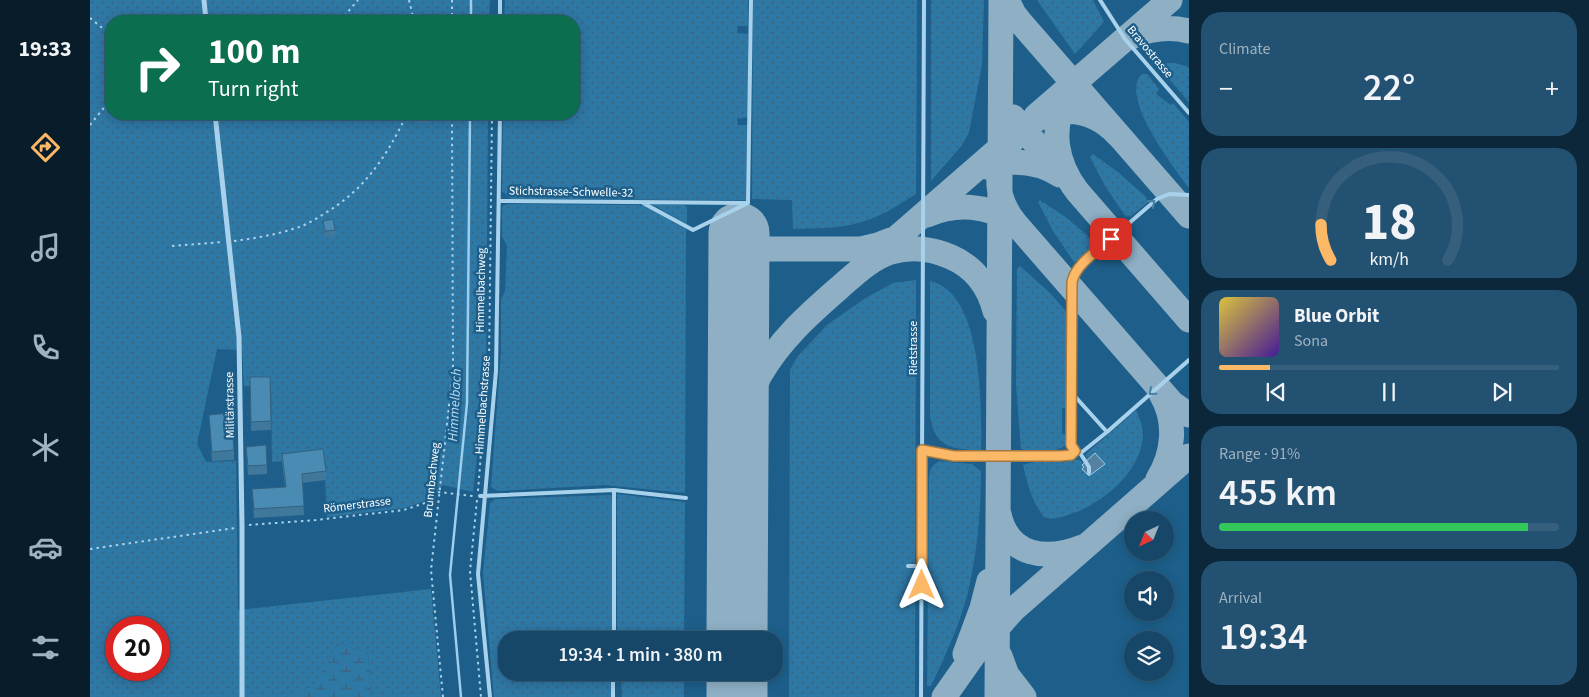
<!DOCTYPE html>
<meta charset="utf-8">
<style>
:root{--surface:#164768;--page:#235171;--text:#f1f3f6;--muted:#9eb2c0;--line:#355f7c;--accent:#fbb867}
body{margin:0;font-family:"Source Sans 3",sans-serif;background:var(--page);color:var(--text);height:100vh;display:flex;flex-direction:column;font-size:19px;white-space:nowrap}
*{box-sizing:border-box;margin:0}
p{font-size:16px;color:var(--muted)}
.icon{flex:none;width:28px;height:28px;fill:none;stroke:currentColor;stroke-width:2;stroke-linecap:round;stroke-linejoin:round}
.map{position:relative;flex:1;overflow:hidden}
.drawer{display:flex;flex-direction:column;gap:12px;padding:12px;background:#0c2739;width:400px}
.drawer>*{flex:none}
.top-card{position:absolute;left:15px;top:15px;width:475px;height:105px;border-radius:20px;box-shadow:0 2px 12px #0003,0 0 0 1px var(--line);background:#0b6e4f;color:#fff;overflow:hidden}
.needle{width:32px;rotate:223deg}
.buttons{position:absolute;left:1034px;top:511px;display:grid;gap:10px}
.buttons a{display:grid;place-items:center;width:50px;height:50px;border-radius:50%;background:var(--surface);box-shadow:0 2px 12px #0003,0 0 0 1px var(--line);font-size:25px}
.speed{position:absolute;left:15px;top:616px;display:flex;gap:10px;font-size:25px;font-weight:700;text-align:center}
.speed>*{display:grid;place-content:center;width:65px;height:65px;border-radius:50%;background:var(--surface);box-shadow:0 2px 12px #0003,0 0 0 1px var(--line);line-height:1}
.speed .limit{border:8px solid #d22;background:#fff;color:#111}
.pin{position:absolute;display:grid;place-items:center;width:42px;height:42px;color:#fff;margin:-21px;border-radius:10px;box-shadow:0 2px 8px #0006}
.me{position:absolute;width:55px;margin:-28px;rotate:0deg;stroke-linejoin:round;filter:drop-shadow(0 0 4px #0008)}
.turn{display:flex;align-items:center;gap:18px;height:105px;padding:0 20px;font-size:22px}
.turn .icon{width:65px;height:65px;stroke-width:2.5}
.turn b{display:block;font-size:35px;line-height:42px}
.big{font-size:38px;font-weight:600;line-height:1.1}
.drawer .widget{flex:1;display:flex;flex-direction:column;justify-content:center;gap:8px;min-width:0;padding:0 18px;border-radius:20px;background:var(--page)}
.drawer .dial{align-items:center;gap:0}
.dial svg{height:130px;overflow:visible;fill:none;stroke:var(--line);stroke-width:7;stroke-linecap:round;text-anchor:middle}
.dial text{fill:var(--text);stroke:none}
.song{display:flex;align-items:center;gap:15px}
.cover{width:60px;height:60px;border-radius:8px;background:linear-gradient(135deg,hsl(50 70% 55%),hsl(260 70% 35%))}
.played{height:5px;border-radius:2px;background:linear-gradient(90deg,var(--accent) 15%,var(--line) 15%)}
.keys{display:flex;justify-content:space-around;direction:ltr}
.heat{display:flex;justify-content:space-between;align-items:center;font-size:28px;direction:ltr}
.charge{height:8px;border-radius:4px;background:linear-gradient(90deg,#34c759 91%,var(--line) 0)}
.trip{position:absolute;left:408px;top:631px;width:285px;height:50px;border-radius:20px;background:var(--surface);box-shadow:0 2px 12px #0003,0 0 0 1px var(--line);font-weight:600;line-height:50px;text-align:center}
main{display:flex;flex:1;min-height:0}
.dock{display:flex;flex-direction:column;width:90px;justify-content:space-around;align-items:center;background:#091c2a;color:var(--muted)}
.dock .icon{width:35px;height:35px}
.dock .active{color:var(--accent)}
.dock b{font-size:22px;color:var(--text)}
.map>svg:first-child{display:block}
.grass{fill:url(#grass-dots);fill-rule:evenodd}
.wetland{fill:url(#wetland-marsh)}
.water{fill:#5482a0;stroke:#9ccfee}
.lines{fill:none;stroke-linecap:round;stroke-linejoin:round}
.stream{stroke:#9ccfee;stroke-width:2.5}
.taxiway{stroke:#8eafc4;stroke-width:25}
.runway{stroke:#8eafc4;stroke-width:61}
.path{stroke:#a8d2ec;stroke-width:2;stroke-dasharray:2.5 4;stroke-linecap:butt}
.service{stroke:#a8d2ec;stroke-width:4}
.minor{stroke:#a8d2ec;stroke-width:5}
.wall{fill:#40789b}
.building{fill:#4a8bb4;stroke:#34617e}
.oneway{stroke:#4782a7}
.route-casing{stroke:#a37843;stroke-width:12}
.route{stroke:#fbb867;stroke-width:9}
.labels{text-anchor:middle;dominant-baseline:central;stroke-width:5;stroke-linejoin:round;paint-order:stroke}
.street-label{font-size:12px;fill:#fff;stroke:#1d5f8a}
.water-label{font-size:14px;font-style:italic;fill:#b4dbf3;stroke:#1d5f8a}
</style>
<main>
<nav class="dock">
<b>19:33</b>
<svg class="icon active" aria-label="directions" viewBox="0 0 24 24"><path d="M12 3l9 9-9 9-9-9zM9 14v-3h6M13 9l2 2-2 2"/></svg>
<svg class="icon" aria-label="music" viewBox="0 0 24 24"><path d="M9 18V5l10-2v13"/><circle cx="6" cy="18" r="3"/><circle cx="16" cy="16" r="3"/></svg>
<svg class="icon" aria-label="phone" viewBox="0 0 24 24"><path d="M5 4h4l2 5-3 2q2 4 5 5l2-3 5 2v4C11 20 4 13 5 4z"/></svg>
<svg class="icon" aria-label="climate" viewBox="0 0 24 24"><path d="M12 3v18M4 7l16 10M4 17L20 7"/></svg>
<svg class="icon" aria-label="car" viewBox="0 0 24 24"><path d="M5 17H2v-5l4-1 3-4h7l3 4 3 1v5h-3M9 17h6M6 11h13"/><circle cx="7" cy="17" r="2"/><circle cx="17" cy="17" r="2"/></svg>
<svg class="icon" aria-label="filters" viewBox="0 0 24 24"><path d="M4 7h16M4 17h16"/><circle cx="9" cy="7" r="2"/><circle cx="15" cy="17" r="2"/></svg>
</nav>
<div class="map">
<svg width="1099" height="697" viewBox="0 0 1099 697">
<defs>
<pattern id="grass-dots" width="8" height="8" patternUnits="userSpaceOnUse" patternTransform="scale(1.25)"><rect width="8" height="8" fill="#2e78a6"/><path d="M2 2h.1M6 6h.1" fill="none" stroke="#3d6279" stroke-width="1.8" stroke-linecap="round"/></pattern>
<pattern id="wetland-marsh" width="20" height="14" patternUnits="userSpaceOnUse" patternTransform="scale(1.25)"><rect width="20" height="14" fill="#2e78a6"/><path d="M1 5h8M5 5V1M11 12h8M15 12V8" fill="none" stroke="#3d6279"/></pattern>
</defs>
<rect width="100%" height="100%" fill="#1d5f8a"/>
<path class="grass" d="M0,0H400L399,21H21V114H398L396,372L383,492L353,485L340,499L315,508L237,517L234,458L182,462L181,386H154L152,350L127,349L107,444L116,462L146,461L148,610L341,589L351,697H281L278,653L247,643L228,685L195,697H0ZM26,628H69V670H26Z
M415,0H658V26H648L647,33L658,34V117L647,119L648,125H657L656,200L421,199L412,191L413,114H484V21H414Z
M663,0H827L826,194C810,204 794,215 775,221C752,229 727,228 703,229L702,200L662,199Z
M841,0H894L892,65L879,132L873,144L841,181Z
M947,0H1003L1014,22L985,54Z
M1073,63H1085L1099,67V102L1070,69V65Z
M1052,74H1057L1069,89L1066,94L1081,105L1083,103L1099,122V188C1085,169 1028,96 1052,74Z
M1003,154L1029,173L1057,198L1056,200L1057,203L1040,217L1038,215L1036,217L1015,186L1000,157Z
M950,200L977,218L1006,243L1004,245L1006,247L989,263L986,261L984,262L963,231L948,202Z
M418,204L545,205L555,206L596,229L595,493L515,485L408,491L401,487L411,352V300L415,291L417,246L412,236V206Z
M561,204L594,205L597,207V224Z
M930,266L961,294L978,314V407L972,408V434L977,435C977,439 977,443 974,446C968,453 940,451 931,449L926,385L927,268Z
M826,280L825,697H699L700,370L707,357L737,325L774,299L803,283Z
M840,281C893,292 892,408 891,451C863,448 846,450 840,417Z
M1046,410C1050,419 1053,427 1053,436C1051,471 1014,502 984,513C974,516 964,521 954,517C942,502 937,483 933,465C945,460 961,463 973,462C978,462 985,459 989,460C994,462 995,465 997,469L995,471L999,477L1005,472L996,460V454Z
M850,461L882,464L891,471C891,507 888,543 881,578C874,616 857,652 841,686H837L839,478C840,469 841,465 850,461Z
M527,494L595,502L594,640H527Z
M521,495L522,500V640H416V672L522,673V697H404L393,573L400,503L405,499Z
M533,673H594V697H532L531,680L533,679Z"/>
<path class="wetland" d="M247,643L278,653L281,697H194L227,685Z"/>
<path class="water" d="M1005,453L1015,464L999,476L992,469L994,467L992,465Z"/>
<g class="lines">
<path class="stream" d="M381,21V0
M371,697L360,575L377,403L380,114"/>
<path class="taxiway" d="M917,0L924,14L932,24L1099,216
M1041,37C1059,29 1079,26 1099,31
M976,98C960,130 966,163 987,191L1099,320
M946,116L1080,0
M923,117L972,174
M1028,135C967,69 869,156 926,224L1082,403L1099,415
M896,167C922,159 947,161 970,175
M837,215C865,203 898,204 923,223
M648,249H771L788,245L801,240
M788,254L918,141
M648,466C648,433 654,404 670,375C690,340 718,315 749,288C765,274 780,259 801,252C821,246 843,249 861,257C884,267 899,287 905,311
M1068,479C1084,453 1087,421 1071,394
M909,514C918,557 957,561 992,547
M875,654L892,608L899,581
M910,656L917,675L934,697
M854,697L885,653L924,609L1099,456
M907,697L911,0"/>
<path class="runway" d="M647,640L649,233
M647,697V672"/>
<path class="path" d="M319,0L324,21
M362,0V21
M0,18L21,35
M250,21L268,0
M0,125L21,99
M144,241C167,238 190,234 212,226C219,223 226,219 232,215C274,191 297,156 317,114
M82,246L132,242
M399,364L402,114
M388,491L391,453
M387,500L380,571L391,697
M159,525L226,520L314,510L341,501L349,492L383,496
M0,549L145,528
M353,697L341,570L363,369L362,114"/>
<path class="service" d="M1010,0L1035,39L1099,113
M410,21V0
M1099,195L1079,194L1067,199L993,263L985,273L982,285L981,392L1017,432L1099,360
M409,201L658,203L603,230L553,203
M658,203L661,0
M981,392V445C983,451 986,453 992,452L1017,432
M832,450L864,456H970L981,455L985,451
M990,453L999,467V473
M390,496L524,490L596,498
M818,566H832
M524,640V490
M400,697L388,574L406,371L410,114
M523,697V672
M831,697L834,0"/>
<path class="minor" d="M114,0L116,21
M125,114L149,337L152,527V697"/>
</g>
<path class="wall" d="M327,114H339V122L329,123Z
M233,221L245,230V236L235,238Z
M160,377H180L181,430L161,431Z
M119,415L144,450V460L122,461Z
M156,447L177,465V474L158,475Z
M192,454L236,471V480L212,483L214,515L164,518L162,489L195,487L192,463Z"/>
<path class="building" d="M328,114H339V116L329,117Z
M243,219L245,230L235,231L233,221Z
M160,377H180L181,421L161,422Z
M141,413L144,450L122,452L119,415Z
M176,445L177,465L158,466L156,447Z
M233,449L236,471L212,474L214,506L164,509L162,489L196,487L192,454Z"/>
<defs><path id="oneway-chevron" d="M-2-3.5L2.5 0L-2 3.5" fill="none" stroke-width="1.6" stroke-linecap="round" stroke-linejoin="round" transform="scale(1.25)"/></defs>
<g class="oneway">
<use href="#oneway-chevron" transform="translate(1062 203) rotate(-39)"/>
<use href="#oneway-chevron" transform="translate(1062 392) rotate(139)"/>
</g>
<g class="lines">
<g class="route-casing">
<path id="route" d="M832,585V450L864,456H970L981,455L985,451L981,445L982,282C986,263 1008,251 1021,239"/>
</g>
<use href="#route" class="route"/>
</g>
<g class="labels">
<g class="street-label">
<text transform="translate(1060 52) rotate(50)">Bravostrasse</text>
<text transform="translate(481 192) rotate(1)">Stichstrasse-Schwelle-32</text>
<text transform="translate(391 290) rotate(-89)">Himmelbachweg</text>
<text transform="translate(823 348) rotate(-90)">Rietstrasse</text>
<text transform="translate(140 405) rotate(-91)">Militärstrasse</text>
<text transform="translate(393 405) rotate(-86)">Himmelbachstrasse</text>
<text transform="translate(342 480) rotate(-84)">Brunnbachweg</text>
<text transform="translate(267 505) rotate(-7)">Römerstrasse</text>
</g>
<g class="water-label">
<text transform="translate(365 405) rotate(-87)">Himmelbach</text>
</g>
</g>
</svg>
<div class="buttons">
<a><svg class="needle" viewBox="-14 -14 28 28"><path d="M0-13l5 13h-10z" fill="#e53935"/><path d="M0 13l5-13h-10z" fill="#9eb2c0"/></svg></a>
<a><svg class="icon" aria-label="sound" viewBox="0 0 24 24"><path d="M4 9h4l5-4v14l-5-4H4zM17 9q2 3 0 6"/></svg></a>
<a><svg class="icon" aria-label="layers" viewBox="0 0 24 24"><path d="M12 4l9 5-9 5-9-5zM3 14l9 5 9-5"/></svg></a>
</div>
<div class="speed"><div class="limit">20</div></div>
<div class="pin" style="left:1021px;top:239px;background:#d93025"><svg class="icon" aria-label="arrive" viewBox="0 0 24 24"><path d="M6 21V4h12l-3 4 3 4H6"/></svg></div>
<svg class="me" style="left:832px;top:585px" viewBox="-20 -20 40 40"><path d="M0-17L14 15 0 8-14 15z" fill="#fbb867" stroke="#fff" stroke-width="4"/></svg>
<div class="trip">19:34 · 1 min · 380 m</div>
<div class="top-card">
<div class="turn"><svg class="icon" aria-label="right" viewBox="0 0 24 24"><path d="M7 20v-9h11M14 6l5 5-5 5"/></svg><div><b>100 m</b>Turn right</div></div>
</div>
</div>
<section class="drawer">
<div class="widget"><p>Climate</p>
<div class="heat"><a>−</a><b class="big">22°</b><a>+</a></div>
</div>
<div class="widget dial"><svg viewBox="0 0 100 80">
<path d="M14 69A42 42 0 1 1 86 69"/>
<path d="M14 69A42 42 0 0 1 8 47" stroke="#fbb867"/>
<text x="50" y="56" font-size="32" font-weight="700">18</text>
<text x="50" y="72" font-size="11">km/h</text>
</svg></div>
<div class="widget">
<div class="song"><i class="cover"></i><div><b>Blue Orbit</b><p>Sona</p></div></div>
<div class="played"></div>
<div class="keys"><svg class="icon" aria-label="previous" viewBox="0 0 24 24"><path d="M18 5L8 12l10 7zM5 5v14"/></svg><svg class="icon" aria-label="pause" viewBox="0 0 24 24"><path d="M8 5v14M16 5v14"/></svg><svg class="icon" aria-label="next" viewBox="0 0 24 24"><path d="M6 5l10 7-10 7zM19 5v14"/></svg></div>
</div>
<div class="widget"><p>Range · 91%</p><b class="big">455 km</b><div class="charge"></div></div>
<div class="widget"><p>Arrival</p><b class="big">19:34</b></div>
</section>
</main>
